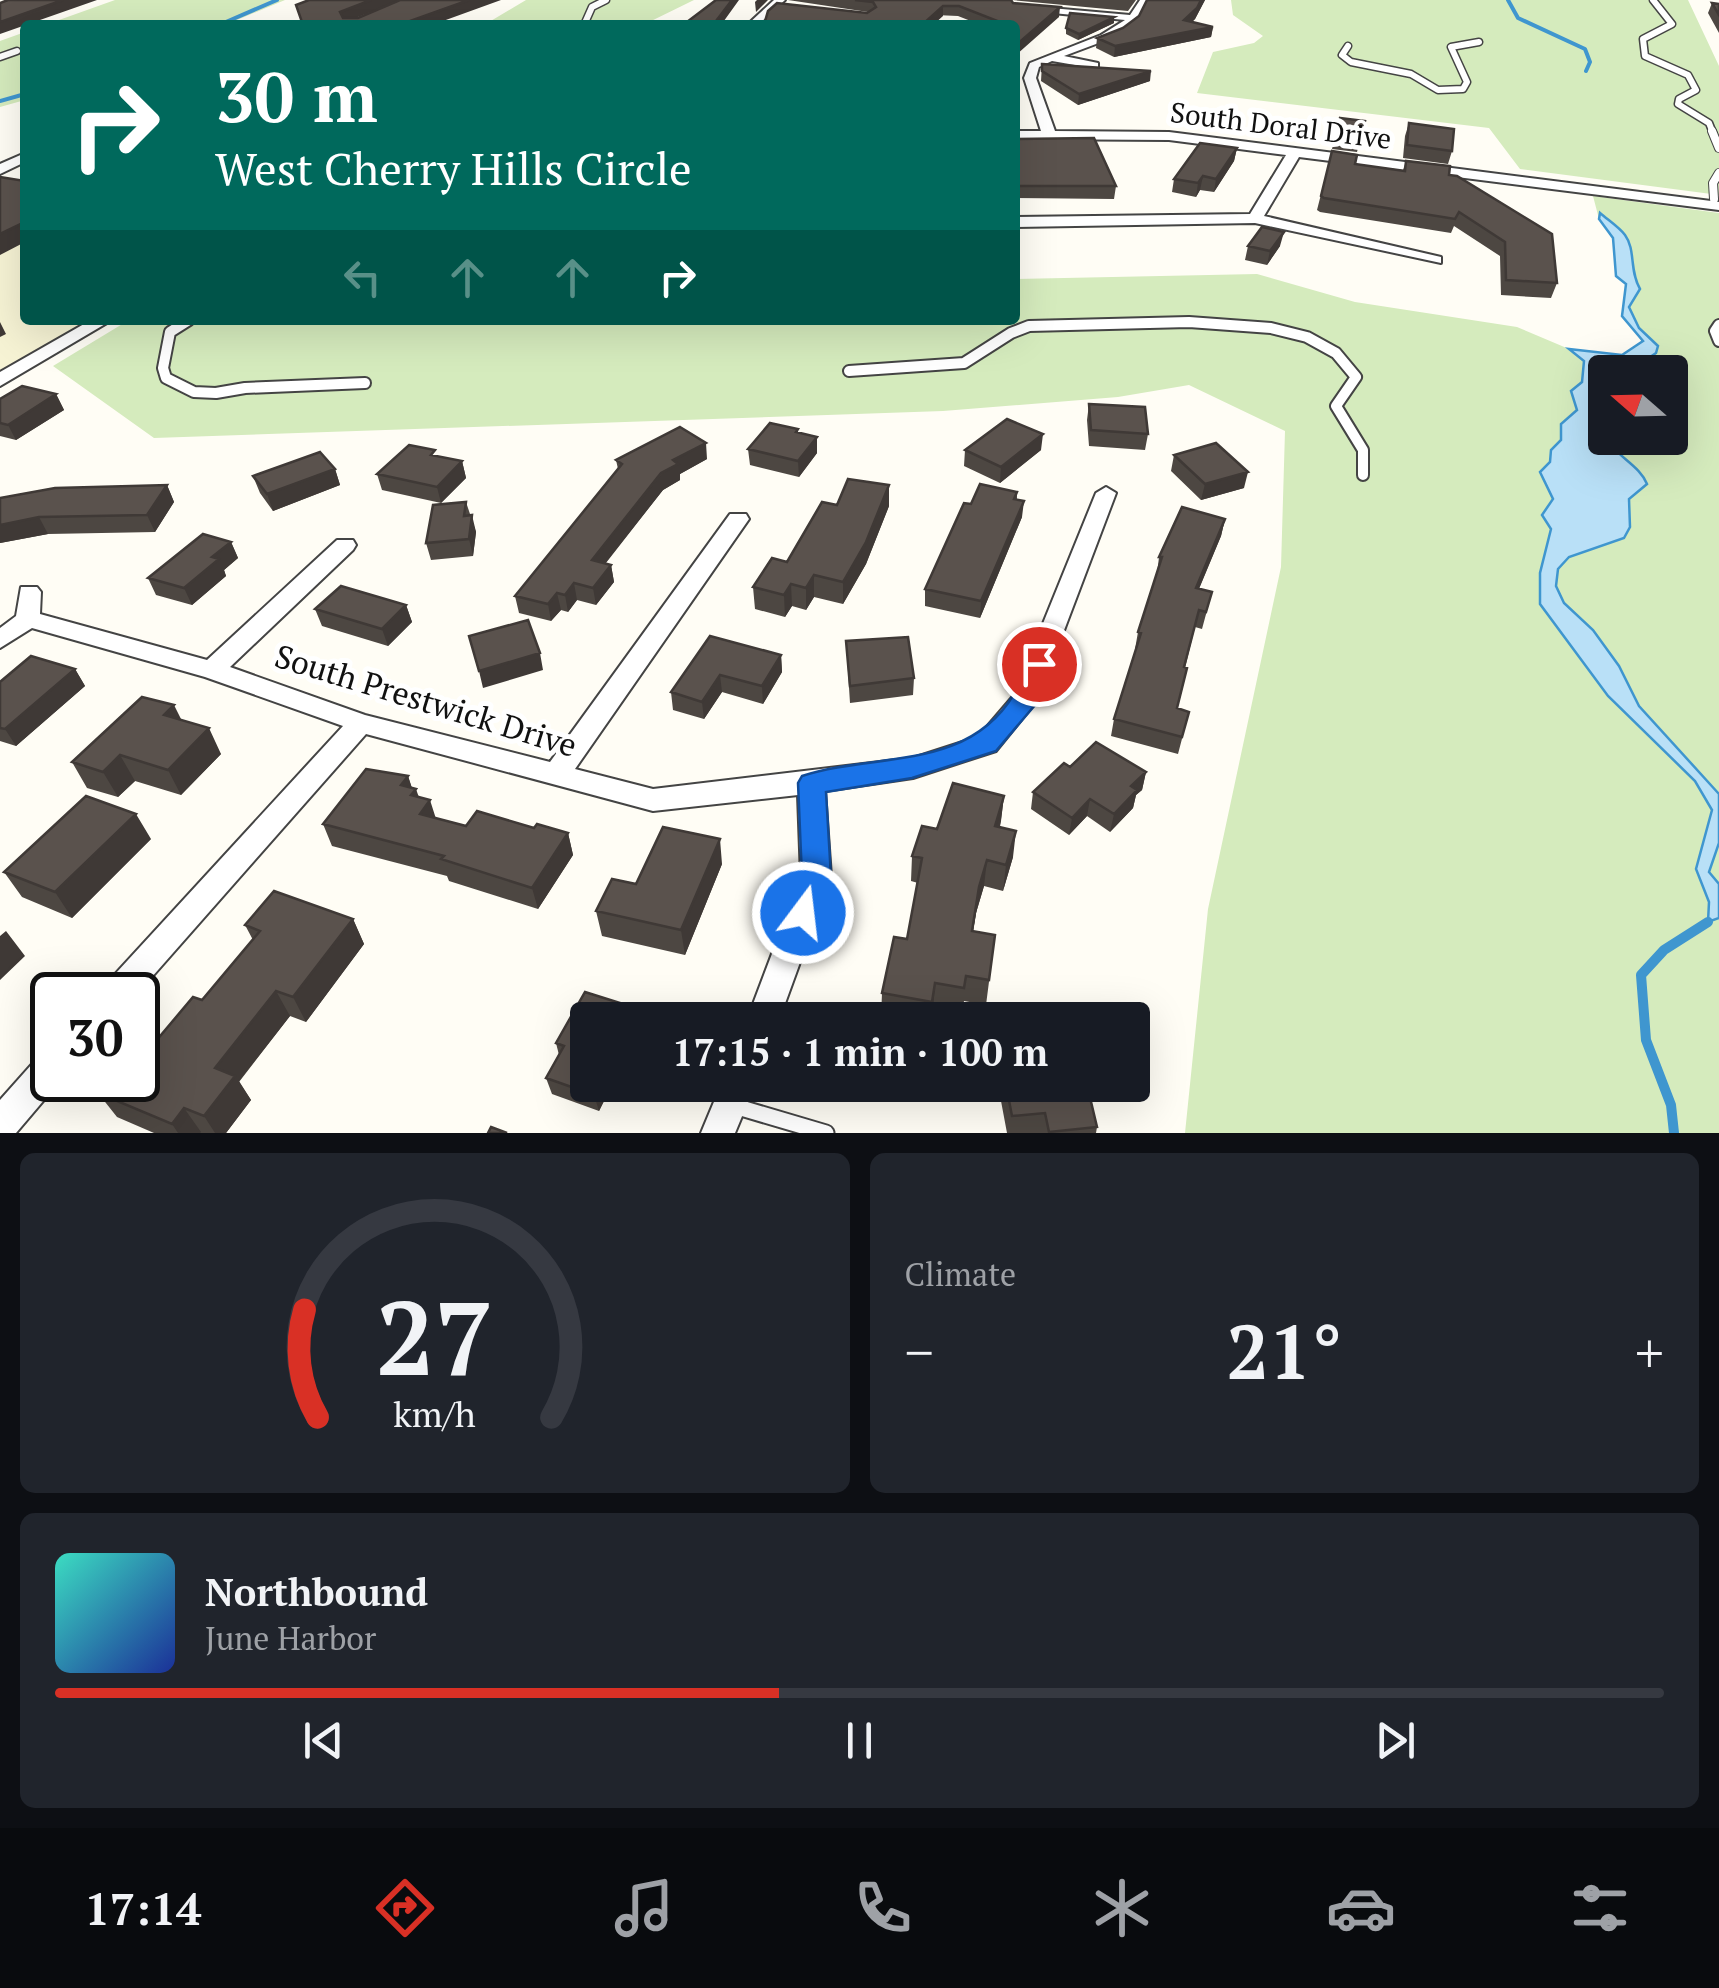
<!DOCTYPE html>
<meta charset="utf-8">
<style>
:root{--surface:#171b24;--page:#20242c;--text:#f1f3f6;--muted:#9ea1a6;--line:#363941;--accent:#d93025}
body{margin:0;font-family:"PT Serif",serif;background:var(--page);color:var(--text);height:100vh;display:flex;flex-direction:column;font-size:38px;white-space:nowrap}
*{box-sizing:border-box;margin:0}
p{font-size:32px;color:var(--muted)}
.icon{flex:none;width:55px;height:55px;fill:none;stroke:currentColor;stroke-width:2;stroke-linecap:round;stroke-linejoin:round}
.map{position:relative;height:1133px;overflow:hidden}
.sheet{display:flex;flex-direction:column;gap:20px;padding:20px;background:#0d0f14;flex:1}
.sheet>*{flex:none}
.banner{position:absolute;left:20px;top:20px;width:1000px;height:305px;border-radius:10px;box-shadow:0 10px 40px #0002;background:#00695c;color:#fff;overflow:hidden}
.needle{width:65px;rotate:290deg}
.controls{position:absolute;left:1588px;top:355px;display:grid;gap:20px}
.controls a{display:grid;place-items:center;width:100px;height:100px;border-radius:10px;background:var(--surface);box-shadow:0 10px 40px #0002;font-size:50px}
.speed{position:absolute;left:30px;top:972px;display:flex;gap:20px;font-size:50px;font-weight:700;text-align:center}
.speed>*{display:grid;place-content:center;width:130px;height:130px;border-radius:50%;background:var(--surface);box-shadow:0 10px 40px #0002;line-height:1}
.speed .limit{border:5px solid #111;border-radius:15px;background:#fff;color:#111}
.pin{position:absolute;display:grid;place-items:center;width:85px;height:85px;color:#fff;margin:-42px;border:5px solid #fff;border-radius:50%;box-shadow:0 2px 10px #0007}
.me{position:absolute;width:110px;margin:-55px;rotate:15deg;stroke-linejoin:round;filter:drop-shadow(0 0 8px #0008)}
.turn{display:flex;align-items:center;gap:35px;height:210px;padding:0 30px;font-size:45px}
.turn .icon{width:130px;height:130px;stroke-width:2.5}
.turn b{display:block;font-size:70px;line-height:85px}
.lanes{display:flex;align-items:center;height:95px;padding:0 30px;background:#0003;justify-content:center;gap:50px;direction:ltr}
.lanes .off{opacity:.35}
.big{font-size:75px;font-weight:600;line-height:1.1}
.sheet .card{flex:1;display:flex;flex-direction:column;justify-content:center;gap:15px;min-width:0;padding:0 35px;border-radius:15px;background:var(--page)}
.sheet .dial{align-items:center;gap:0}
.dial svg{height:260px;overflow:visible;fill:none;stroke:var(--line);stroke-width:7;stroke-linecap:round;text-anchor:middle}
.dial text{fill:var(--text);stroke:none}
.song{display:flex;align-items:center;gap:30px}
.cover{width:120px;height:120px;border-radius:15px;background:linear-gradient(135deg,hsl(170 70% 55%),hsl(230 70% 35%))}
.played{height:10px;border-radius:5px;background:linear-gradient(90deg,var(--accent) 45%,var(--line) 45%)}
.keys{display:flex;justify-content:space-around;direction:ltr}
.heat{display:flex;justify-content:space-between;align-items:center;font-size:55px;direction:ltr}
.sheet .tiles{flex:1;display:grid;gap:20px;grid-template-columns:1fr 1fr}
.card:last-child{grid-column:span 2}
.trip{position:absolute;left:570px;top:1002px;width:580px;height:100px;border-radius:10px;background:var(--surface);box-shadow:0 10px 40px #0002;font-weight:600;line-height:100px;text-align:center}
.tabs{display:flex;height:160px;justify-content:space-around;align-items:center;background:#090b0e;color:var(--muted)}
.tabs .icon{width:70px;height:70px}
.tabs .current{color:var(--accent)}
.tabs b{font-size:45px;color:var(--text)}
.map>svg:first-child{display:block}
.farmland{fill:#f6f3d4}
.green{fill:#d5ebbd;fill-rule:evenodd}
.water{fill:#b9e0f7;stroke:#3f96cf;stroke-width:2.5}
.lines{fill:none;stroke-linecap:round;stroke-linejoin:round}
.stream-far1{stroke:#3f96cf;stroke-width:4}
.stream{stroke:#3f96cf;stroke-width:10}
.lane-far3-casing{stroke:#444;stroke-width:9}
.lane-far2-casing{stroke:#444;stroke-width:10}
.lane-far1-casing{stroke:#444;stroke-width:14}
.lane-casing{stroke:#444;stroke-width:19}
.street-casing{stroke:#444;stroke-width:4}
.lane-far3{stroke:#fff;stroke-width:6}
.lane-far2{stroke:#fff;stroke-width:8}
.lane-far1{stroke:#fff;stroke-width:10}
.lane{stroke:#fff;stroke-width:15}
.street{fill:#fff;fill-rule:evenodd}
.wall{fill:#4d4742}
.shaded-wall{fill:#3f3936}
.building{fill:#5a524d;stroke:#3f3936;stroke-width:2.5}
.route{fill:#1a73e8;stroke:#114b97;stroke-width:2.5}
.labels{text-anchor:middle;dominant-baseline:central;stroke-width:10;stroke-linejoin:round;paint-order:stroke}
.far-street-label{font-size:28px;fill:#111;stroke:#fff}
.street-label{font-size:32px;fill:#111;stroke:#fff}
</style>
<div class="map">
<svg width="1719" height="1133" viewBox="0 0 1719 1133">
<rect width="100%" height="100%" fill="#fffdf5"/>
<path class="farmland" d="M25,213V320H88L0,371V225Z"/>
<path class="green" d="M115,0H285L225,25H45Z
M526,0H694L643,25H484Z
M1231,0H1688L1719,66V195L1520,169L1489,128L1197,93L1213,52L1254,43L1263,36L1233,15Z
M25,32V100L0,107V41Z
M1593,196L1719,213V1133H1185L1208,909L1281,567L1285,431L1189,385L1118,397L943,411L154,438L53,366L129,320H1015V279L1257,274L1355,302L1517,327L1569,349L1622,355L1643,341L1622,316L1626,284L1616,276L1613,238L1599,219ZM1605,372H1670V438H1605Z"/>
<path class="water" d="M1600,213C1608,220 1619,227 1625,235C1636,250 1629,270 1640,289L1629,307L1639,328L1658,346L1656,353L1628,372H1605V438H1615L1611,445C1622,459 1641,468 1647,484L1629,499L1630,527L1624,538L1569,557L1558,569L1556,586L1564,603L1593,630L1619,666L1639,706L1719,794V843L1709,872L1719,884V918L1708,922L1709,902L1696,869L1712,810L1695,781L1608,696L1540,604V573L1551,529L1542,515L1553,499L1540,472L1550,462L1551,450L1561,440V424L1577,410L1571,391L1582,382L1584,361L1569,349L1622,355L1643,341L1622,316L1626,284L1616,276L1613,238L1599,219Z"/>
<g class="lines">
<path class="stream-far1" d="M1508,0L1518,18L1585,49L1590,62L1586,71
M219,25L277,0
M0,101L25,94"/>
<path class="stream" d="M1674,1133L1671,1105L1646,1040L1641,975L1664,950L1708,922"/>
<g class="lane-far3-casing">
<path id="lane-far3" d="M1653,0L1672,24L1643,39L1645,56L1688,75L1696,90L1679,99L1678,104L1709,123L1713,133
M584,25L592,7L606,0
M1348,46L1342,55L1351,62L1411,74L1438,90L1463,89L1467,82L1451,47L1479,42
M0,57L17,51"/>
</g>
<g class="lane-far2-casing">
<path id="lane-far2" d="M1712,131L1719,148
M1714,199L1713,183L1719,173"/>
</g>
<g class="lane-far1-casing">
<path id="lane-far1" d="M189,320L170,332L163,368L166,378L194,392L216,393L245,388L365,383
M1719,325L1715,331L1719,341
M849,371L964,363L1011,333L1029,326L1189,322L1271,328L1307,337L1336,353L1356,377L1336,406L1363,450V475"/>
</g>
<g class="lane-casing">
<path id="lane" d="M731,1105L826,1133"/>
</g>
<g class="street-casing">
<path id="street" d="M774,0H785L758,25H747Z
M1140,0H1150L1135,23L1120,35L1064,56L1098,63V69L1052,61L1039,67L1036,78L1055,131L1169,132L1719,202V210L1299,157L1264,216L1441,257V263L1255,223L1015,227V217L1250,214L1286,155L1169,140L1015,139V131H1041L1024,78L1030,63L1101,35L1125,20L1032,11L1028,6L1130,15Z
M25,153V162L0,174V164Z
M91,320H112L0,386V372Z
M1106,487L1116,493L1038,699L996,751L913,778L825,791L831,877L779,1020H747L801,877L798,795L653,811L366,734L136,995H100L105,985L343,726L205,677L32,628L0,648V628L16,616L21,587H37L41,592L40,614L207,660L337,540H353L356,545L353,550L230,667L365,715L550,762L730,514H746L749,519L575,769L653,789L913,758L978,737L1014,695L1096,493Z
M52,1050V1080H61L16,1133H0V1100L40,1055Z
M721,1085H755L735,1133H701Z"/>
</g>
<use href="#lane-far3" class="lane-far3"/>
<use href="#lane-far2" class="lane-far2"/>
<use href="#lane-far1" class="lane-far1"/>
<use href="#lane" class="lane"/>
<use href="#street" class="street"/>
</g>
<path class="wall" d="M788,0H1136L1128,11L1012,0L1013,3L1059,17L1015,25H981L958,16L868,12Z
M1147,0H1205L1195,19L1192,22L1213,27L1211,37L1114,57L1096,48L1097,38L1123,28L1139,16Z
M1712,3L1719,4V33L1708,13Z
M1114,17V23L1078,40L1066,34V28Z
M1042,64L1150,81L1078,105L1041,81Z
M1340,118L1365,121L1357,152L1332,149Z
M1409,123L1452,151L1448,164L1403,158L1405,136Z
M1015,139L1116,186L1114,199L1015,198Z
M1237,148L1234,161L1214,192L1200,190L1196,197L1172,192L1174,179Z
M1332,151L1355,164L1403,170L1406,161L1449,175L1557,283L1551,298L1501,295L1500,256L1454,226L1451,233L1320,212L1317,210Z
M1248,246H1280L1267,265L1245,260Z
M56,394L64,410L16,440L0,436V399Z
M1089,404L1148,434L1145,450L1089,446L1087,420Z
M798,429V433L817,453L799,477L750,465L748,449Z
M965,450H1041L1000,483L964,466Z
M1174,455L1244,488L1201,500L1171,471Z
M707,459L680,474V480L663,490L605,563L611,565L614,582L596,605L577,600L568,612L561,610L551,621L519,613L515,596L618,469L616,460Z
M462,461L466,478L441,503L382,490L377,474Z
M335,469L340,485L273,511L260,493L253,476Z
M167,485L174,502L155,532L48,534L0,543V498Z
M889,485V506L866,564L843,604L814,597L806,610L792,606L785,617L755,609L753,587L787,562L837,505Z
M1017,492V499L1022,517L980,618L925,606V589L971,504Z
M466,502L476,532L473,556L431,560L426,543Z
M1225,519L1221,536L1199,589L1212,592L1202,629L1195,627L1185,668L1177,708L1189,712L1178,754L1111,736L1114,719L1136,650L1135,649L1138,632L1157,574L1159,557Z
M231,542L238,558L224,570L226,576L192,605L156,595L148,578Z
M406,605L412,622L388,646L322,626L315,609Z
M710,636L781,655L782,672L763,704L722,692L704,719L673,710L671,692Z
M846,641L914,678L913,695L850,703Z
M75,669L85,686L16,746L0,741V682Z
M181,720L221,754L181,795L135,781L118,797L87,788L72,762Z
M1070,767L1146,772L1142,790L1136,795L1133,808L1110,832L1087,816L1069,835L1031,809L1033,792Z
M408,776L412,788L436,818L466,826L534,828L568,833L573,855L538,909L449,881L447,876L332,846L323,824Z
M1004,796L1000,827L1013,857L1003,891L984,886L976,913L973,931L995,935L986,1005L964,1001L962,1013L933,1008L931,1020H894L881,1018L882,993L907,939L918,883L911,881L912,856L937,829Z
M151,839L72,918L22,897L4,872Z
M722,864L685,955L602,936L596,911L636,884Z
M353,919L364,944L306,1022L290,1016L239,1082L251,1100L226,1133H154L117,1117L98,1093L145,1054L202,1000L253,940L245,925Z
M585,992L639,1009L641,1020H588V1085H612L599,1111L552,1094L546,1078L559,1055L556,1043Z
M998,1085H1088L1097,1127L1096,1133H1007Z"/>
<path class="shaded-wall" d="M63,0H97L0,34V22Z
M371,0H401L343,23L340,12Z
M469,0H501L432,25H399Z
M732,0H739L721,25H713Z
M757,0H768L756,12L755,2Z
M1201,0H1205L1195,19L1183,30L1184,20Z
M943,6V16L933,25H922Z
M1060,7L1059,17L1015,56V46Z
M1114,17V23L1078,40L1079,34Z
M1213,27L1211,37L1114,57L1115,46Z
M1151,71L1150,81L1078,105L1079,94Z
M1237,148L1234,161L1214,192L1216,179Z
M1203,176L1200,190L1196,197L1198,183Z
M25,222V242L0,255V234Z
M1284,232L1280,246L1267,265L1270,251Z
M0,322L6,334L0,337Z
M56,394L64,410L16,440L8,425Z
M1043,434L1041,450L1000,483L1001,467Z
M817,437V453L799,477L798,461Z
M706,443L707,459L680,474V480L663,490L595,577L592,560L673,460Z
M462,461L466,478L441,503L437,487Z
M335,469L340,485L273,511L267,494Z
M1248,472L1244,488L1201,500L1205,484Z
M167,485L174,502L155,532L147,515Z
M889,485V506L866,564L843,604V582Z
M1024,501L1022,517L980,618L981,601Z
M472,515L476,532L473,556L469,539Z
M39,517L48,534L0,543V525Z
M1225,519L1221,536L1192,605L1196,588Z
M231,542L238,558L224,570L226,576L192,605L184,588L212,557Z
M611,565L614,582L596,605L593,588Z
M814,575V597L806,610V588Z
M574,583L577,600L568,612L565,595Z
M791,584L792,606L785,617L784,595Z
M557,593L561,610L551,621L548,604Z
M406,605L412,622L388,646L382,629Z
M540,653L543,670L483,688L479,671Z
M781,655L782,672L763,704L762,686Z
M75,669L85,686L16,746L5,729Z
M720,675L722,692L704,719L702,702Z
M174,705L187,731L164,715Z
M209,728L221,754L181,795L168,770Z
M120,755L135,781L118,797L103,772Z
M1146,772L1142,790L1136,795L1133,808L1110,832L1114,814L1131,786Z
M408,776L413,792L416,789L423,809L430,800L437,822L427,836L401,785Z
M1004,796L1001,821L993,852L995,826Z
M1090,799L1087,816L1069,835L1072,818Z
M136,814L151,839L72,918L55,892Z
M1016,831L1013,857L1003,891L1006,865Z
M568,833L573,855L538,909L532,888Z
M720,839L722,864L685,955L681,930Z
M987,860L984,886L976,913L969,956L979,887Z
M353,919L364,944L306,1022L293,997Z
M6,931L25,956L0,980V936Z
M935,983L933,1008L931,1020L932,1002Z
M276,991L290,1016L239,1081L251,1100L226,1133H215L204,1116L215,1068Z
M639,1009L641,1020H633Z
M599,1085H612L599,1111L594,1095Z
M184,1108L201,1132L200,1133H178L172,1124Z"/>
<path class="building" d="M8,0H63L0,22V3Z
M309,0H371L340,12L343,18H358L400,0H469L399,25H303L296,5Z
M716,0H732L713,25H683Z
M855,0H1011L1013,3L1060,7L1015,46V25H1004L1005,24L959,6H943L922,25H764L768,11L777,3L867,13L876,7L873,2Z
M1147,0H1201L1197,8L1184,20L1213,27L1115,46L1097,38L1123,28L1139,16Z
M1712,3L1719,4V15Z
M1070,13L1114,17L1079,34L1066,28Z
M1042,64L1151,71L1079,94L1042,71Z
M1340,118L1365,121L1361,139L1336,136Z
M1409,123L1454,129L1452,151L1407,145Z
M1094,138L1116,186H1015V139Z
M1200,143L1237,148L1216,179L1203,176L1198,183L1174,179Z
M1332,151L1357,155L1355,164L1405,171L1406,161L1450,166L1449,175L1457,176L1552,234L1557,283L1506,280L1505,242L1459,212L1455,219L1324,198L1321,196Z
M0,177L25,181V222L0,234Z
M1262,227L1284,232L1270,251L1248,246Z
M22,386L56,394L8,425L0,423V399Z
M1089,404L1145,407L1148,434L1091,430Z
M1007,419L1043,434L1001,467L965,450Z
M770,423L798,429L796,432L817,437L798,461L748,449Z
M680,427L706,443L673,460L678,464L661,473L592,560L611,565L593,588L574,583L565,595L557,593L548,604L515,596L622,464L616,460Z
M1216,443L1248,472L1205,484L1174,455Z
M409,445L435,450L431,455L462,461L437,487L377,474Z
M320,452L335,469L267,494L253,476Z
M848,479L889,485L866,542L843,582L814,575L806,588L791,584L784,595L753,587L772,558L787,562L822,502L837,505Z
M980,484L1017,492L1014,499L1024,501L981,601L925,589L964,503L971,504Z
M167,485L147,515L39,517L0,525V498L55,488Z
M466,502L464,516L472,515L469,539L426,543L433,505Z
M1182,507L1225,519L1196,588L1212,592L1206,612L1199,610L1184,667L1187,668L1177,708L1189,712L1182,737L1114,719L1141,633L1138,632L1162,557H1159Z
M203,534L231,542L212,557L219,559L184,588L148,578Z
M341,586L406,605L382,629L315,609Z
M528,620L540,653L479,671L469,636Z
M710,636L781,655L762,686L720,675L702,702L671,692Z
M908,637L914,678L850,686L846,641Z
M31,656L75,669L5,729L0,728V682Z
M142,697L174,705L164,715L209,728L168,770L120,755L103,772L72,762Z
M1096,742L1146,772L1131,786L1137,790L1114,814L1090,799L1072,818L1033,792L1064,763L1070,767Z
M366,769L408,776L401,785L416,789L411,795L430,800L420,814L466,826L477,811L534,828L537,824L568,833L532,888L441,859L444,856L323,824Z
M953,783L1004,796L995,826L1016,831L1006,865L987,860L979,887L972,931L995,935L989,980L966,976L964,988L935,983L932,1002L882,993L894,937L907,939L922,858L912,856L922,826L937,829Z
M86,796L136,814L55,892L4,872Z
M663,827L720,839L681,930L596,911L612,879L636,884Z
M274,891L353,919L293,997L276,991L215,1068L235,1076L204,1116L184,1108L172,1124L98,1093L109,1080H138V1051L145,1054L193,997L202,1000L260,931L245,925Z
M585,992L639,1009L633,1020H588V1085H599L594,1095L546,1078L564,1046L556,1043Z
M1081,1016L1082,1020H1043Z
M1006,1085H1087L1097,1127L1049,1132L1045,1113L1012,1116Z
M491,1127L507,1133H488Z"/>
<path class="route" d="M1039,656L1051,664L1035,705L996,751L912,778L826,792L831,877L814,922L803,926L792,922L788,913L802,877L798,783L802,776C876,752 967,772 1014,694C1021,683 1024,670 1030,658Z"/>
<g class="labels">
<g class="far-street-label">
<text transform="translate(1281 125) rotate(7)">South Doral Drive</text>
</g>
<g class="street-label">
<text transform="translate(426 700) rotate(17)">South Prestwick Drive</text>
</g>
</g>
</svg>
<div class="controls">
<a><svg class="needle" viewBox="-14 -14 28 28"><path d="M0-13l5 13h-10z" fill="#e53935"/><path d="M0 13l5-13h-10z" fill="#9ea1a6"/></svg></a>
</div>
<div class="speed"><div class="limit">30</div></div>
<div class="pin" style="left:1039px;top:664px;background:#d93025"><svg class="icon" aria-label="arrive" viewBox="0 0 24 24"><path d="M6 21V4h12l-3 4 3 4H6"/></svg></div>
<svg class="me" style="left:803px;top:913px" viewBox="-20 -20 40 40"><circle r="17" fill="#1a73e8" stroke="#fff" stroke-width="3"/><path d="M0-11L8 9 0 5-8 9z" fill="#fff"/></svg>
<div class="trip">17:15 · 1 min · 100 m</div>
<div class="banner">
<div class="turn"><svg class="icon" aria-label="right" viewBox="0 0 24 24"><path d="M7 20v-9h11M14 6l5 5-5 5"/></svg><div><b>30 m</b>West Cherry Hills Circle</div></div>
<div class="lanes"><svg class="icon off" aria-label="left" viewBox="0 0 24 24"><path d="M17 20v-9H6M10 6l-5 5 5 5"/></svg><svg class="icon off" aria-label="ahead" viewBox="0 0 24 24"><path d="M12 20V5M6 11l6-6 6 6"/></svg><svg class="icon off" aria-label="ahead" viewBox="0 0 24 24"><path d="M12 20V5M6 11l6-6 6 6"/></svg><svg class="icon" aria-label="right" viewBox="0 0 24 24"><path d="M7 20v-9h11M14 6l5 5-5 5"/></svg></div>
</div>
</div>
<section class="sheet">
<div class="tiles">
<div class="card dial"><svg viewBox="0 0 100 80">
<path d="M14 69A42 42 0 1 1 86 69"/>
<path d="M14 69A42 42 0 0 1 10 36" stroke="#d93025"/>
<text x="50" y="56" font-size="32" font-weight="700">27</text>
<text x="50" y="72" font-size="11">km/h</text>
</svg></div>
<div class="card"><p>Climate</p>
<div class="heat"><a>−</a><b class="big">21°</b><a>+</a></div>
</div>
<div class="card">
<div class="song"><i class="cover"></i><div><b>Northbound</b><p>June Harbor</p></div></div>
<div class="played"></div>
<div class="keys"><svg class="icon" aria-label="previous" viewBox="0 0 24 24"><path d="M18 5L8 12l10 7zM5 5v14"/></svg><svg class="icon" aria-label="pause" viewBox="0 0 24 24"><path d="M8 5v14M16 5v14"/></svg><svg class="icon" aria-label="next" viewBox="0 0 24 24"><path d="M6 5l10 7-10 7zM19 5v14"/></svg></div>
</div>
</div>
</section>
<nav class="tabs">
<b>17:14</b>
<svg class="icon current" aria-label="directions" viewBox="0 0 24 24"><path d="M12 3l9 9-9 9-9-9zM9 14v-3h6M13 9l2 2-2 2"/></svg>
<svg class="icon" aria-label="music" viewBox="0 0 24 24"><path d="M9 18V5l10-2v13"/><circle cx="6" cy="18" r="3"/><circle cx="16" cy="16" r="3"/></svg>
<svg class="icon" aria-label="phone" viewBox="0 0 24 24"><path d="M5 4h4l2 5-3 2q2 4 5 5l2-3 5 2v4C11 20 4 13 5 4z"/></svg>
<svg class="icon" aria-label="climate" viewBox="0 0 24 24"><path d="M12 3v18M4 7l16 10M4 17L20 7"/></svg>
<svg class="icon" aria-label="car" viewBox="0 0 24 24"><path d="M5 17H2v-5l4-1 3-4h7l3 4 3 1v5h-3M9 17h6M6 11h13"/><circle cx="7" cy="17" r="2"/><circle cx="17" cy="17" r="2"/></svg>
<svg class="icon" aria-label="filters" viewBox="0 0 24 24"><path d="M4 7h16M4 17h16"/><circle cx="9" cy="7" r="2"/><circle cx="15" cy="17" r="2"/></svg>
</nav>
